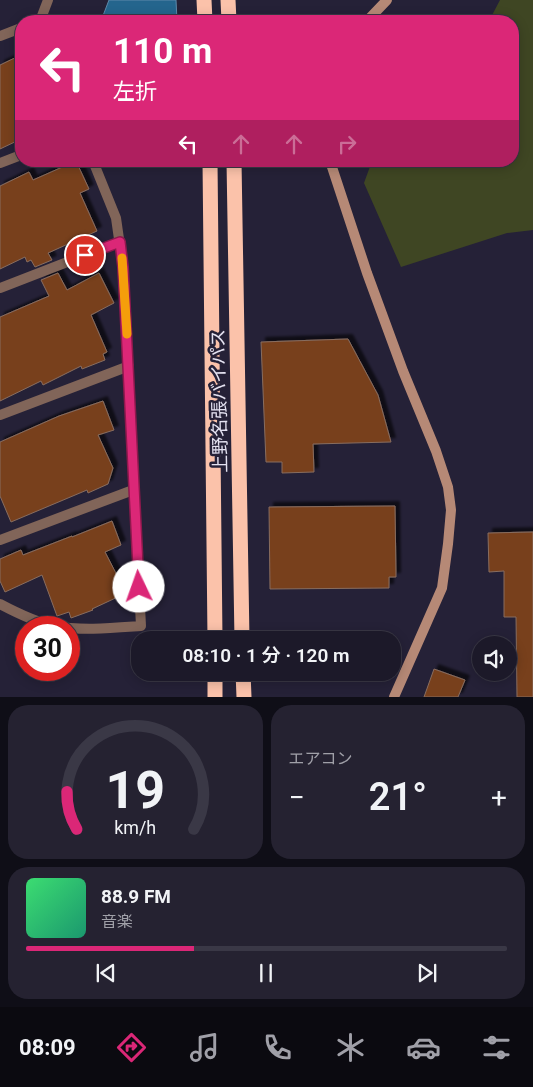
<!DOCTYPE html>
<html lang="ja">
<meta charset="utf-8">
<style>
:root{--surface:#1c1929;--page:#252231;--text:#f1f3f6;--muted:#a0a0a8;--line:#3a3846;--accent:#db2777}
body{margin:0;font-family:Roboto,"Noto Sans JP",sans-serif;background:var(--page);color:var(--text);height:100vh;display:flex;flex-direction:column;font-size:19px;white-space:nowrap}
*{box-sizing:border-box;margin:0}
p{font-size:16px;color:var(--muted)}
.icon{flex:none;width:28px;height:28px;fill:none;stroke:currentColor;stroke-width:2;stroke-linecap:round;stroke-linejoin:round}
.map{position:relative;height:697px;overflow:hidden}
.details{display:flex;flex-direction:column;gap:8px;padding:8px;background:#0f0e17;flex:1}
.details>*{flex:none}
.banner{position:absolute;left:15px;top:15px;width:504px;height:152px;border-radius:20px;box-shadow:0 2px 12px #0003,0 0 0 1px var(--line);background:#db2777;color:#fff;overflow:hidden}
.tools{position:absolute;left:472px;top:636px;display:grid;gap:10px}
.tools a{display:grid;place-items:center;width:45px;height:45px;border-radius:50%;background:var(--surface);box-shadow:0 2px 12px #0003,0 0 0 1px var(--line);font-size:25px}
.speed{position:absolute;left:15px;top:616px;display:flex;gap:10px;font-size:25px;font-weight:700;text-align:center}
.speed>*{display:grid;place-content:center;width:65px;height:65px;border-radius:50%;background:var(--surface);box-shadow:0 2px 12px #0003,0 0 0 1px var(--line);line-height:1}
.speed .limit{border:8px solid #d22;background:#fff;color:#111}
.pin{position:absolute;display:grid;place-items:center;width:42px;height:42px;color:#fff;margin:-21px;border:2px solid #fff;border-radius:50%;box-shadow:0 1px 5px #0007}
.me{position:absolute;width:55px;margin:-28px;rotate:357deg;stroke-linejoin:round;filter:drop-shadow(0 0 4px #0008)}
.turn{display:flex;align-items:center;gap:18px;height:105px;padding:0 15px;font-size:22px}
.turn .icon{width:65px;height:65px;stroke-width:2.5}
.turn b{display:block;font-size:35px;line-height:42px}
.lanes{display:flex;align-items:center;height:48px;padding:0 15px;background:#0003;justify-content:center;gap:25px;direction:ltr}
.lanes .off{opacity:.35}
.big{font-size:38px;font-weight:600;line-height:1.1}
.details .card{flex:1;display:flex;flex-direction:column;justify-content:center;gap:8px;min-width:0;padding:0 18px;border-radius:20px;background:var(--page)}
.details .dial{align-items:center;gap:0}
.dial svg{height:130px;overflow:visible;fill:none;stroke:var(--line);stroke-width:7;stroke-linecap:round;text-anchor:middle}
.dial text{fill:var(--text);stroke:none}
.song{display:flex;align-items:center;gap:15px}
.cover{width:60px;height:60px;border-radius:8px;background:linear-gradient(135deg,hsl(140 70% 55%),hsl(160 70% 35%))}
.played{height:5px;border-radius:2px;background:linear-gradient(90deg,var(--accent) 35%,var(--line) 35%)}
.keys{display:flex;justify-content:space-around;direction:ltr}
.heat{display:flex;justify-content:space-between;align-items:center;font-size:28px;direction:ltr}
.details .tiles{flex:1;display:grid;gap:8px;grid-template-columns:1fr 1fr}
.card:last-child{grid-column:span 2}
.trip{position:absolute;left:131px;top:631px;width:270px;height:50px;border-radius:20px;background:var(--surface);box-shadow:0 2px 12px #0003,0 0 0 1px var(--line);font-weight:600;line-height:50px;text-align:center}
.tab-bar{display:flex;height:80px;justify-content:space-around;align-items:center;background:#0b0a10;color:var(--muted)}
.tab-bar .icon{width:35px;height:35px}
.tab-bar .active{color:var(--accent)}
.tab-bar b{font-size:22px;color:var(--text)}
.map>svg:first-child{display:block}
.green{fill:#3f4623}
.water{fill:#24658d;stroke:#5e8aab}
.building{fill:#78401e;stroke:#886d5f;filter:url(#shadow)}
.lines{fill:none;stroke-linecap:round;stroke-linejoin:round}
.street{stroke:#816559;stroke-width:10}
.secondary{stroke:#b68976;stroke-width:10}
.highway{stroke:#fbc2aa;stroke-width:15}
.route-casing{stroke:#8e194d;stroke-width:12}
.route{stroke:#db2777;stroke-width:9}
.slow{stroke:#f59e0b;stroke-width:9}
.labels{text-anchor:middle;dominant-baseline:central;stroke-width:5;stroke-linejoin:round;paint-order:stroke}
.street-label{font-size:18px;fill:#e4e2f1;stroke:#252137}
</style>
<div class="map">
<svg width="533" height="697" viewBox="0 0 533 697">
<defs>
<filter id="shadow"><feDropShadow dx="4.5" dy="-4.5" stdDeviation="1" flood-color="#0009"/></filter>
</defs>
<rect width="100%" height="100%" fill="#252137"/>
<path class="green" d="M500,0H533V230L507,233L401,267L364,183L372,161H512V21H489Z"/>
<path class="water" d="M109,0H176L177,21H101Z"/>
<path class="building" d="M21,55V139L0,149V65Z
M76,161L89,189L80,193L97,231L48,253L52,260L35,267L31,260L27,262L25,257L0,269V186L29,172L33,180Z
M58,273L67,290L99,273L114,303L91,315L107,352L103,354L105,360L82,369L81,366L43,385L41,381L0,401V317L49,296L41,280Z
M348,339L378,395L391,442L313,444L314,472L282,473V462H266L261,342Z
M103,401L114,430L98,435L113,468L108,484L88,493L87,490L11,522L0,496V442L59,416Z
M395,506L396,577H389V588L270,589L269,507Z
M112,521L121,545L105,552L121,583L117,584L122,595L92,609L93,610L71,618L69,612L57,616L42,575L5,592L0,581V559L21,550L23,555L72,536V537Z
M533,532V697H517L516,617H504V571L489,572L488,533Z
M434,669L465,680L458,697H424Z"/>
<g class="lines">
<path class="street" d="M40,21L48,0
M0,36L21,28
M0,163L21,155
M0,288L119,242
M0,415L129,366
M0,540L133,490
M0,604C17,613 35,622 54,626C82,631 113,628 141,626L123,267L116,218L93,161"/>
<path class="secondary" d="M367,21L387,0
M330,161L367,273L403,371L436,451L448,487L451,510L448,544L442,588L394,697"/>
<path class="highway" d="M204,0L205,21
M228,0L229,21
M210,161L215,640
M234,161L242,640
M215,672V697
M243,672L244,697"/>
</g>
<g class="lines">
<g class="route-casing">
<path id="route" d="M85,255L120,242L123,267L124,286L139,587"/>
</g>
<use href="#route" class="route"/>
<path class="slow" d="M122,258L127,334"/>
</g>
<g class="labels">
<g class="street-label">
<text transform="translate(219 401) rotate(-91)">上野名張バイパス</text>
</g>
</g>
</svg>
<div class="tools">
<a><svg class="icon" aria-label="sound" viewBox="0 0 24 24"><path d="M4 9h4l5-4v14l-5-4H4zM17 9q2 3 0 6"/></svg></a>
</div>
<div class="speed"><div class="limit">30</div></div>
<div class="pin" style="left:85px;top:255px;background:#d93025"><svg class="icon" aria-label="arrive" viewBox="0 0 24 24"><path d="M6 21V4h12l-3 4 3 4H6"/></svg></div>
<svg class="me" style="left:139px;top:587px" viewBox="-20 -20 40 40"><circle r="19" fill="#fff"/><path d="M0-13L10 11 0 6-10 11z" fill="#db2777"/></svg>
<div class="trip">08:10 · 1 分 · 120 m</div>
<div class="banner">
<div class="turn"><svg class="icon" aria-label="left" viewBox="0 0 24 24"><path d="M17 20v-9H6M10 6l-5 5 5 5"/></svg><div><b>110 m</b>左折</div></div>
<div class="lanes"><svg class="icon" aria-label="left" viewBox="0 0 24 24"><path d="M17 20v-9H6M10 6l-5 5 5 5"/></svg><svg class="icon off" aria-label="ahead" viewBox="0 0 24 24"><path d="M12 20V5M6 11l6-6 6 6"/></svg><svg class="icon off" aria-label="ahead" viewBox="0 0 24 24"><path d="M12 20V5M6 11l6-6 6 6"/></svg><svg class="icon off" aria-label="right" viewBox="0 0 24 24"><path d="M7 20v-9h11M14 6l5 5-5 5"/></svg></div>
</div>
</div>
<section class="details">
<div class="tiles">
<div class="card dial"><svg viewBox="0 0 100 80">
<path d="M14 69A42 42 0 1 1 86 69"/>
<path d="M14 69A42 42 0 0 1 8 46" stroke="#db2777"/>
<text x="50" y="56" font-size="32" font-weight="700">19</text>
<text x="50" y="72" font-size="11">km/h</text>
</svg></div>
<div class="card"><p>エアコン</p>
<div class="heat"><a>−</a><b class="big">21°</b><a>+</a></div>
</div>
<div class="card">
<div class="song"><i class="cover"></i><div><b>88.9 FM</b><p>音楽</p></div></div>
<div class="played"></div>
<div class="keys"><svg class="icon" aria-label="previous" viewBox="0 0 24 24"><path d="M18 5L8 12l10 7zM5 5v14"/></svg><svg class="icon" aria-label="pause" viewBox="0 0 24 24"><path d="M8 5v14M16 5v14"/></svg><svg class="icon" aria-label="next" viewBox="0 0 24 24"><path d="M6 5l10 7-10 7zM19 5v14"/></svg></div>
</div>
</div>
</section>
<nav class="tab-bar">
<b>08:09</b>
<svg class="icon active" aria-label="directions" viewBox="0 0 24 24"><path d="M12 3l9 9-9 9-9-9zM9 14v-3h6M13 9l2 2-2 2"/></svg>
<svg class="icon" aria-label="music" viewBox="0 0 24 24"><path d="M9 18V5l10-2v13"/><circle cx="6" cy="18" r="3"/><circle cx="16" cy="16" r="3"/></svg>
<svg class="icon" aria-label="phone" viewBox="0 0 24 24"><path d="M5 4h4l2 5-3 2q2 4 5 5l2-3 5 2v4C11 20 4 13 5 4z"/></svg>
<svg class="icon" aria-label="climate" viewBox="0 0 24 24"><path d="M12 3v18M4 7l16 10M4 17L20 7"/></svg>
<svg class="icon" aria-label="car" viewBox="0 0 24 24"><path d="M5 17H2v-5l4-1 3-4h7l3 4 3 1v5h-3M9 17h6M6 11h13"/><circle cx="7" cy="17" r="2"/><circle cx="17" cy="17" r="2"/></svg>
<svg class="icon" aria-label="filters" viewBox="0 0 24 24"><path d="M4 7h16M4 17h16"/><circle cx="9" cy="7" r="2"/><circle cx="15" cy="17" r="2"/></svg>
</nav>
